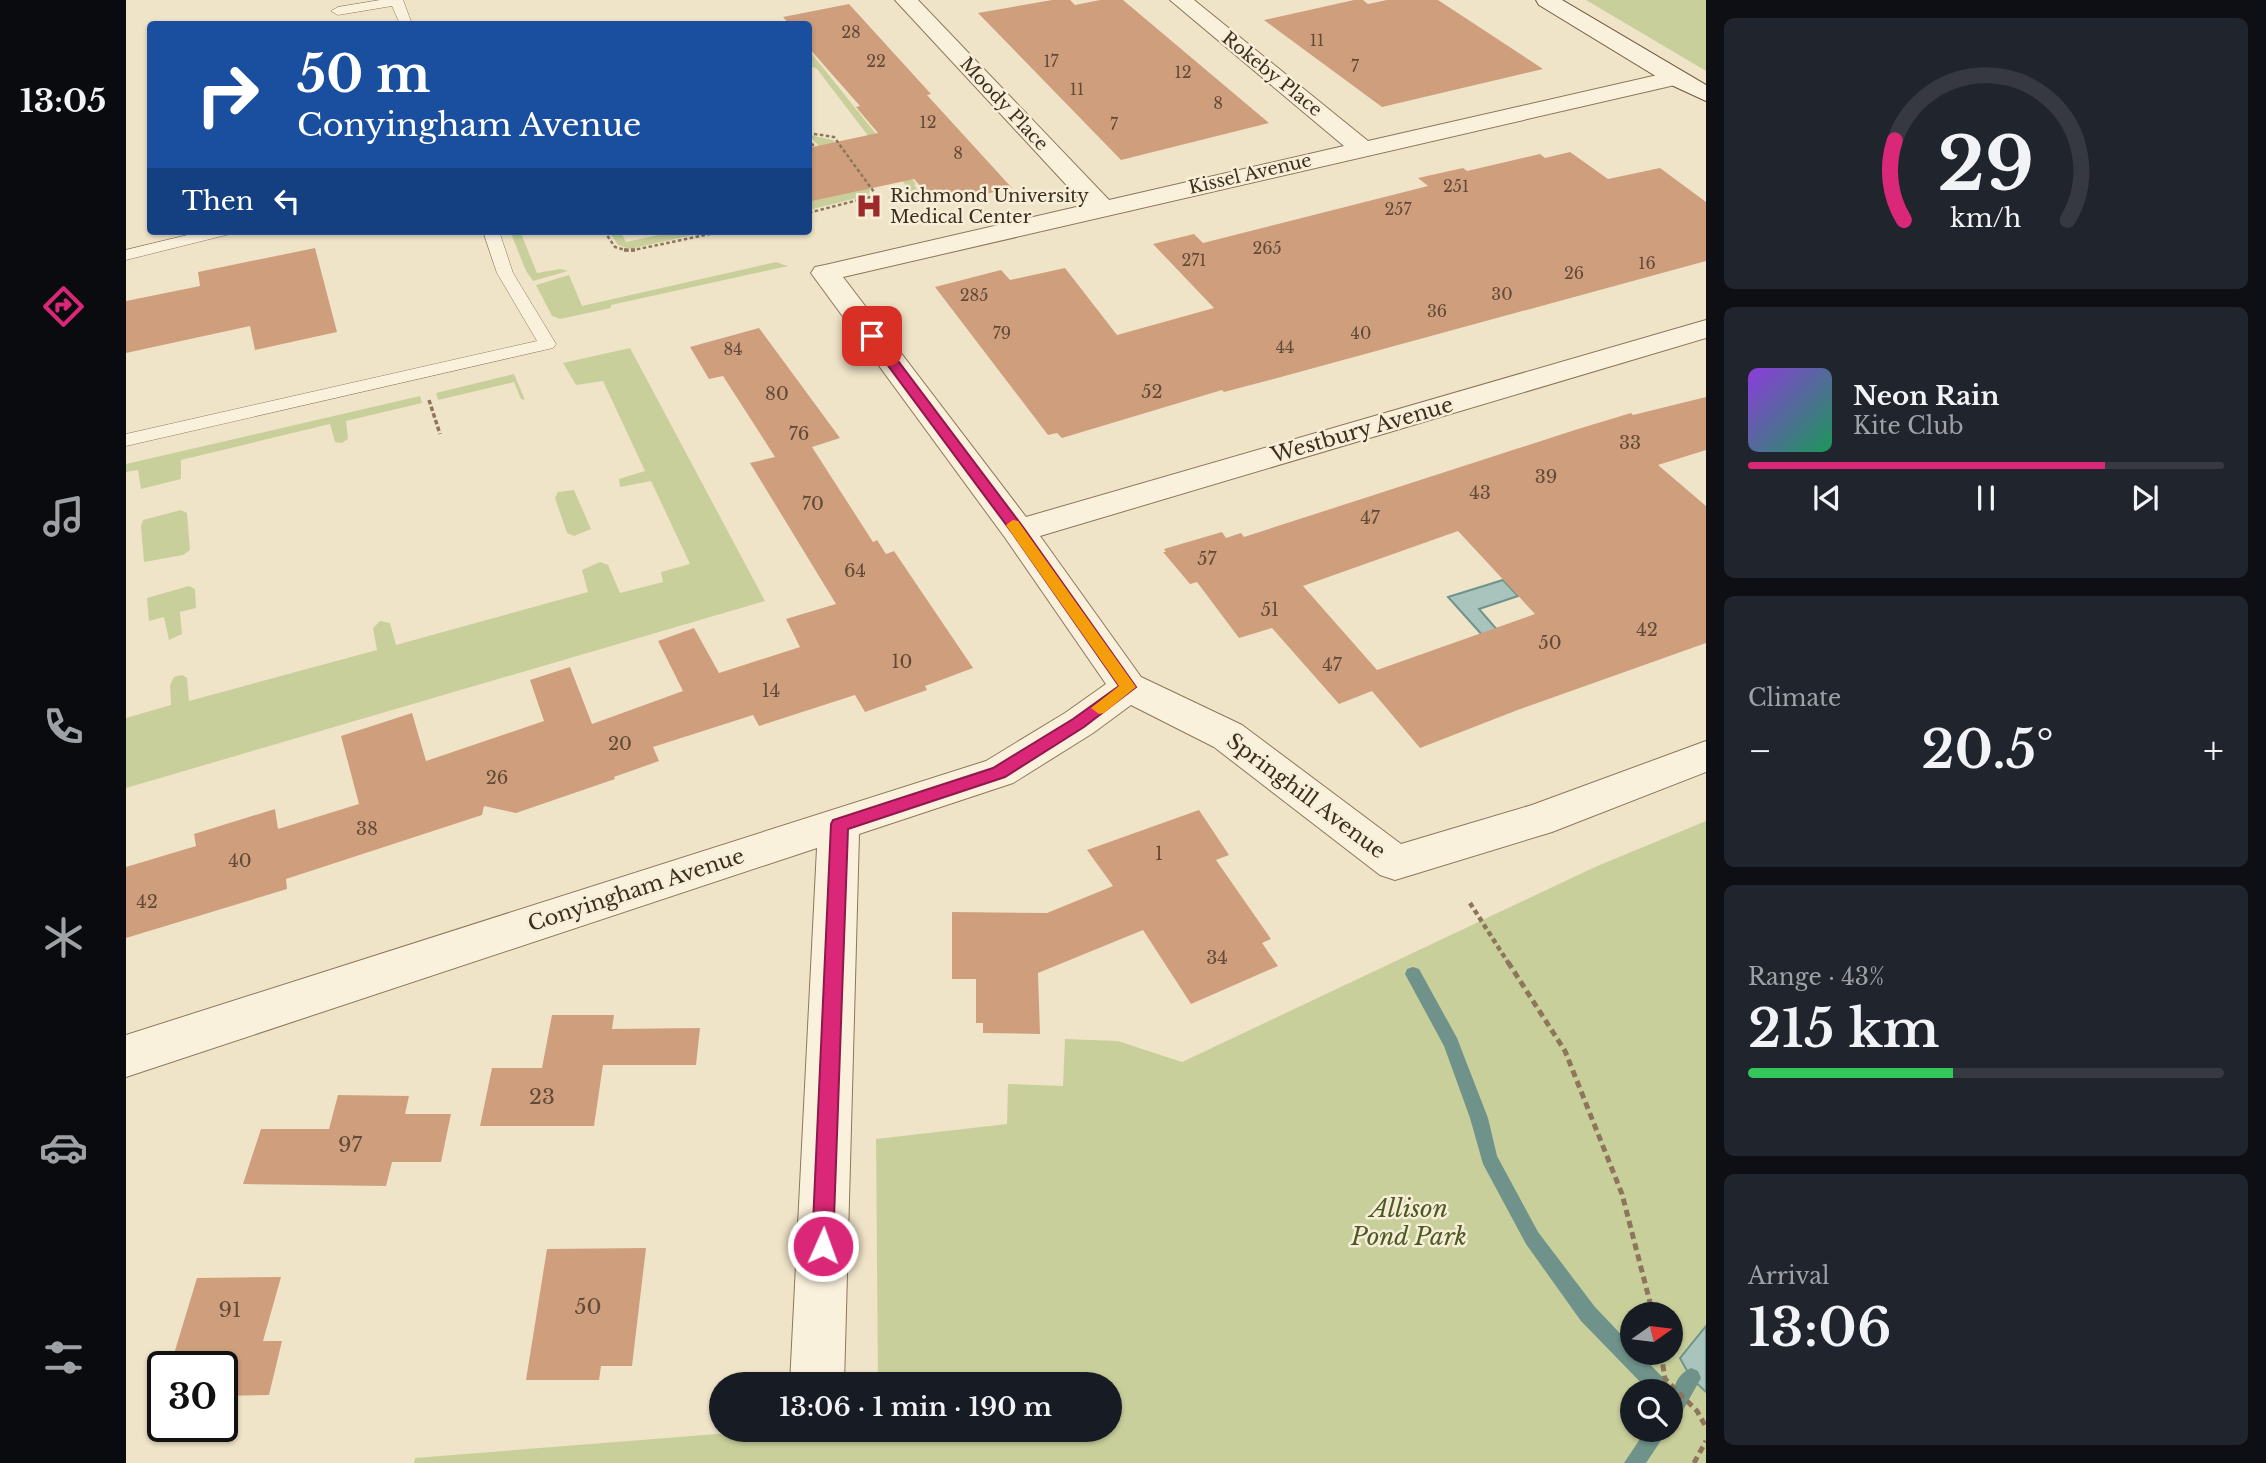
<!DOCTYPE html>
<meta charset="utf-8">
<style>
:root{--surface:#171b24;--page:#20242c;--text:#f1f3f6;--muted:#9ea1a6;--line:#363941;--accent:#db2777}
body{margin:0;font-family:"Libre Baskerville",serif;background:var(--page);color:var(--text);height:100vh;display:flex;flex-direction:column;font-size:26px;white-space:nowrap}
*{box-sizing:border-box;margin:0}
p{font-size:23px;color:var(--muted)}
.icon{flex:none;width:38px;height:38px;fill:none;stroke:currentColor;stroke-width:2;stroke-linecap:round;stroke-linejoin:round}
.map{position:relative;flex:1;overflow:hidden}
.details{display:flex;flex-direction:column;gap:18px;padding:18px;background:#0d0f14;width:560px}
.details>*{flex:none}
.guide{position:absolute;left:21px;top:21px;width:665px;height:214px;border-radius:7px;box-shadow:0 2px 5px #0004;background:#1a4fa0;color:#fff;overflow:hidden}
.needle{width:46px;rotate:76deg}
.fabs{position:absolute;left:1494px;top:1302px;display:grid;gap:14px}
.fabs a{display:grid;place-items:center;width:63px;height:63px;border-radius:50%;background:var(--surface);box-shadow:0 2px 5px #0004;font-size:35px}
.speed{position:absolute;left:21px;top:1351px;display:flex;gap:14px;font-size:35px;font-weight:700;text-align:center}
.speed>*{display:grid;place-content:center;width:91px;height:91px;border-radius:50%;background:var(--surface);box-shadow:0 2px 5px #0004;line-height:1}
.speed .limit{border:4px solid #111;border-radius:10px;background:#fff;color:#111}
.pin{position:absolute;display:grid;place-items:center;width:60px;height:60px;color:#fff;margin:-30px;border-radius:14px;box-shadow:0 4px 10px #0006}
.me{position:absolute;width:77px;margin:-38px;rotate:2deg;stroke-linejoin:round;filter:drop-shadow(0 0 5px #0008)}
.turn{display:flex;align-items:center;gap:24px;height:147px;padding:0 35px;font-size:32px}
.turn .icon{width:91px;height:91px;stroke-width:2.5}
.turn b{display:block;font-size:49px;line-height:60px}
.then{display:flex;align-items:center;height:66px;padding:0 35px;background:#0003;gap:14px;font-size:26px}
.big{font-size:52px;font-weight:600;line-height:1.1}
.details .widget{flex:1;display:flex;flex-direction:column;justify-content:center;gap:10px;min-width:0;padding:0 24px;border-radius:10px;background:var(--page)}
.details .dial{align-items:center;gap:0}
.dial svg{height:182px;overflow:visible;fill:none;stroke:var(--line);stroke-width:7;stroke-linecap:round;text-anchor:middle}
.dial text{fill:var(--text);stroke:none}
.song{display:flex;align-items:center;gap:21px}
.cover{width:84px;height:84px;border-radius:10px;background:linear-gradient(135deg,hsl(270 70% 55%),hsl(150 70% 35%))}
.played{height:7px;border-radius:4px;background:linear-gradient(90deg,var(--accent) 75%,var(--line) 75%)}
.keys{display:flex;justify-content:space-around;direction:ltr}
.heat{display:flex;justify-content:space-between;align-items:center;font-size:38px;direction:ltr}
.charge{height:10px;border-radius:5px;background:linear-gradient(90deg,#34c759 43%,var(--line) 0)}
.trip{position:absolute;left:583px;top:1372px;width:413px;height:70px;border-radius:35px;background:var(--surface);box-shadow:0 2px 5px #0004;font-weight:600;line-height:70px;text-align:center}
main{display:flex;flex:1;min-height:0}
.menu{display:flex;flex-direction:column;width:126px;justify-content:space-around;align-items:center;background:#090b0e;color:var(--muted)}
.menu .icon{width:49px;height:49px}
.menu .on{color:var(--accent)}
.menu b{font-size:32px;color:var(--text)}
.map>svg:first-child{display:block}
.green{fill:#c9cf9b;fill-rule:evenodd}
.water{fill:#a9c4bc;stroke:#6f938a;stroke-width:2}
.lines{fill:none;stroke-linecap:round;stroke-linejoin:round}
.stream{fill:#6f938a;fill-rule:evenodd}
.building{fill:#cf9f7d;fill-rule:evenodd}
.lane-casing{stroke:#8d765c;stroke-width:1}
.street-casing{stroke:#8d765c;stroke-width:2}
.secondary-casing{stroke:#6f573f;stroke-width:2}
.path-far3{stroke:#8d765c;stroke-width:2.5;stroke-dasharray:3.5 2.5;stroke-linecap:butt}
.path-far2{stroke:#8d765c;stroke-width:3.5;stroke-dasharray:4.5 2.5;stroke-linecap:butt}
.path-far1{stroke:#8d765c;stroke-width:4.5;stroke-dasharray:5 3.5;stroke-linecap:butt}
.path{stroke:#8d765c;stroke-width:5;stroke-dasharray:7 4.5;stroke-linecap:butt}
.lane{fill:#faf1dc;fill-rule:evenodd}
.street{fill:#faf1dc;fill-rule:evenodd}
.secondary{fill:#faf1dc;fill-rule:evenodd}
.route{fill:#db2777;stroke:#8e194d;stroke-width:2}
.slow{fill:#f59e0b}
.labels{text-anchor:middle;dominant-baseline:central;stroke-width:5;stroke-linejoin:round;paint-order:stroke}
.far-number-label{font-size:16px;fill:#624a37}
.far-street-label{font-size:18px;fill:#3d2e20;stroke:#f7eed8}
.far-poi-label{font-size:18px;fill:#3d2e20;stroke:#f7eed8;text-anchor:start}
.number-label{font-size:18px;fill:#624a37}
.street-label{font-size:21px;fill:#3d2e20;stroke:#f7eed8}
.near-number-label{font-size:21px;fill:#624a37}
.near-park-label{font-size:24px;font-style:italic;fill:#4d5a26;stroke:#f7eed8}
</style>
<main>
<nav class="menu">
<b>13:05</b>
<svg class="icon on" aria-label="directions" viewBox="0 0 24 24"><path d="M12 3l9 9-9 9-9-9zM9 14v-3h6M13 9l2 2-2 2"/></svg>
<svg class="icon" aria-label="music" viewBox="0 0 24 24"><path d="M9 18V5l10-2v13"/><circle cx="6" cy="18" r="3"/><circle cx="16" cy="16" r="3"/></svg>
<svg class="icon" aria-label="phone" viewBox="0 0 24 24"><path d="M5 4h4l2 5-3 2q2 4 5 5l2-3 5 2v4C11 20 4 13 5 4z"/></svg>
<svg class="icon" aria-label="climate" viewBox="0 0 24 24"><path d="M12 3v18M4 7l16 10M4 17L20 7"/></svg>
<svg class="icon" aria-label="car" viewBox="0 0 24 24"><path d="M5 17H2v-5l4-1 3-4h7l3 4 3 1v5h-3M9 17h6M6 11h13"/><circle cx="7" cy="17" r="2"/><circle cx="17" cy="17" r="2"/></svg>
<svg class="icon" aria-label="filters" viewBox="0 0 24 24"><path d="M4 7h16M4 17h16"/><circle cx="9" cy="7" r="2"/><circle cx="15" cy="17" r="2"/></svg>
</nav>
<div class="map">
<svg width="1580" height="1463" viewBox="0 0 1580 1463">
<rect width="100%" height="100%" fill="#f0e4c8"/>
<path class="green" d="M1460,0H1580V71Z
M682,49L790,184L788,185L797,196L781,200L779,184L691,69L683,65Z
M683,135L707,140L744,189L743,195L683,210L682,202L732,191Z
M384,231H394L411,273L434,269L442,271L407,281L400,271Z
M483,231H494L500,242L551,231L580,232L504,249L492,245Z
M650,262L662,266L485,305V308L434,319L426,316L410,285L443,275L456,306Z
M504,348L639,601L0,788V718L45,705L44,685L48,677L56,675L61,678L63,701L251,650L247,628L254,621L264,623L270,645L462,592L456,570L474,562L482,565L494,593L537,582L535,572L564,564L525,481L494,487L493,479L519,471L477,381L450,385L437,363Z
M388,374L399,400L395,399L388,382L312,400L310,393Z
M294,396L296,403L220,421L222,439L216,443L209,442L204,424L55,460V479L15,489L12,470L0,472V464Z
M448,490L465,529L448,536L441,533L429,498L432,492Z
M55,510L61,513L64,550L57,555L18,562L15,526L17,520Z
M63,586L69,589L70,608L54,612L56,634L43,640L38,617L23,621L21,598Z
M1580,821V1463H288L289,1458L641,1430H984V1384H752L750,1139L881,1124L882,1084L937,1086L939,1039L992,1041L1056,1062L1469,867ZM1507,1314H1545V1353H1507ZM1507,1391H1545V1430H1507Z"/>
<path class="water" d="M1377,580L1392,596L1353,609L1373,632L1358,637L1322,597Z
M1580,1326V1392L1565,1378L1554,1358Z"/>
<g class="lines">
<path class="stream" d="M1287,967L1293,969L1331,1038L1362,1118L1371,1156L1412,1232L1469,1307L1507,1347V1353H1513L1543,1384L1546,1391L1545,1392L1523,1391L1455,1321L1400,1244L1357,1164L1344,1118L1318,1046L1279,974L1281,969Z
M1565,1368L1572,1371L1575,1378L1552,1419L1545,1422C1545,1403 1544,1377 1565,1368Z
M1520,1430H1542L1520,1463H1498Z"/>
</g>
<path class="building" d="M926,0H944L949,5L974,0H997L1143,123L995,160L852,13Z
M1228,0H1237L1242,4L1261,0H1312L1417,69L1256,107L1138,20Z
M723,4L805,94L801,95L886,188L837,199L833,195L808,201L788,179L682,202V148L752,133L730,107L734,106L682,47V24H663L657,17Z
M1444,152L1482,179L1534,168L1580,202V261L1140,381L1098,392L1096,390L936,438L931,433L922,435L809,287L875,270L884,280L939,268L991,335L1088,308L1027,244L1068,234L1077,243L1302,186L1292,178L1337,168L1341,171L1414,154L1419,158Z
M189,248L211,332L129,350L124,326L0,353V301L74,286L72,272Z
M633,328L714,438L686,447L747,542L751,540L760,554L768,551L847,668L799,686L801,690L739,712L729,695L633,726L627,715L527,747L533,761L488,777L489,779L390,813L358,806L356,815L160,879L161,889L0,938V867L70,846L68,834L149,809L152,829L233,804L215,736L286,713L300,761L418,721L404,680L444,667L466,724L557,691L532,641L568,628L593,673L674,647L660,619L710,604L624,463L649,457L597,376L583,379L564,347Z
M1580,397V450L1532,465L1580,506V643L1389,711L1294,748L1246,691L1213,704L1146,628L1113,638L1071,582L1064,584L1037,552H1040L1038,549L1096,532L1100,538L1115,533L1118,537L1452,429L1505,413L1507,415ZM1332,531L1409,614L1251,670L1177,586Z
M1073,810L1103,855L1090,860L1145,939L1136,943L1152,966L1065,1004L1017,930L912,973L914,1034L857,1033V1023H850V979H826V912L921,913L987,886L961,850Z
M426,1015H488L486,1029L574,1028L570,1065H477L468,1126H354L366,1068H416Z
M212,1095L283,1096L279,1114H325L315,1162H266L260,1186L117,1184L135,1129H203Z
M520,1248L506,1366H475L473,1380H400L421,1249Z
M155,1277L137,1341H156L143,1395L96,1396V1367H44L71,1278Z"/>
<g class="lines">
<g class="lane-casing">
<path id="lane" d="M254,0H277L286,24H274L266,6L212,15L205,11L212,7Z
M78,231H106L104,234L0,260V250Z
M357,231H373L387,273L430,344L427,348L0,446V434L411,341L371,273Z"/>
</g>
<g class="street-casing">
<path id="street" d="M769,0H792L983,200L1218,146L1044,0H1068L1242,141L1549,71L1557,73L1561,78L1557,83L1549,85L717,277L900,517L1580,320V338L914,536L1015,677L1116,725L1275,844L1406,805L1580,741V772L1426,832L1269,880L1254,875L1088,747L1005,705L967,733L887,783L733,834L718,1384H664L691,848L0,1077V1035L860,761L939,713L980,684L880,539L685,273L689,267L699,265L959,205Z"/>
</g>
<g class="secondary-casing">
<path id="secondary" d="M1410,0H1436L1580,85V101L1541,83L1413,5Z"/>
</g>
<path class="path-far3" d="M682,133L708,137L748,192V196L682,213
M682,139L687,145L682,146
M478,231L489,247L503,251L598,231"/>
<path class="path-far2" d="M498,250H509
M303,400L314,434"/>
<path class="path-far1" d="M1344,903L1383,964"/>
<path class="path" d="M1382,962L1439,1051L1496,1194L1527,1314
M1535,1353L1539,1379L1571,1411L1580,1427
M1568,1463L1580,1441"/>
<use href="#lane" class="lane"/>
<use href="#street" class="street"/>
<use href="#secondary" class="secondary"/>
</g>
<path class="route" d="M746,332L751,333L897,527L1010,687L958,727L879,777L722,829L707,1246L704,1253L697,1256L689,1253L686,1246L705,824L707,820L867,768L947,719L993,686L887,534L740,336Z"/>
<path class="slow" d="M887,520L892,521L1010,687L978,713L973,714L965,708L993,686L882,528L880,525Z"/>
<defs>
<g id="hospital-bare" transform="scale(2.1)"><path d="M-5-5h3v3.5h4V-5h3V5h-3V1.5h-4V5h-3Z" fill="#9e2a2b" stroke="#f7eed8" stroke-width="2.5" paint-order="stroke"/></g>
</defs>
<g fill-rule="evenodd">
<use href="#hospital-bare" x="743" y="206"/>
</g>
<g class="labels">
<g class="far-number-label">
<text x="725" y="32">28</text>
<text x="1191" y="40">11</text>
<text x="750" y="61">22</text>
<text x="925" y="61">17</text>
<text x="1229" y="66">7</text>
<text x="1057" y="72">12</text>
<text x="951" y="89">11</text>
<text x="1092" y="103">8</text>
<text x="802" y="122">12</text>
<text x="988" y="124">7</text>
<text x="832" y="153">8</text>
<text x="1330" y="186">251</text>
<text x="1272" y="209">257</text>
<text x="1141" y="248">265</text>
<text x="1068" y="260">271</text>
<text x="1521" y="263">16</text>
<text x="1448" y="273">26</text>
<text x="1376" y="294">30</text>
<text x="848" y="295">285</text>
<text x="1311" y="311">36</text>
<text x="876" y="333">79</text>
<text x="1235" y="333">40</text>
<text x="1159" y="347">44</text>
<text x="607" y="349">84</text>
</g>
<g class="far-street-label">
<text transform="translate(1146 74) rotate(39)">Rokeby Place</text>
<text transform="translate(878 104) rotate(47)">Moody Place</text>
<text transform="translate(1124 174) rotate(-13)">Kissel Avenue</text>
</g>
<g class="far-poi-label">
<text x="764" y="196">Richmond University<tspan x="764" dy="21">Medical Center</tspan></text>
</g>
<g class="number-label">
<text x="1026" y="392">52</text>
<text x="651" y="394">80</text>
<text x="673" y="434">76</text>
<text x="1504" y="443">33</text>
<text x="1420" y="477">39</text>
<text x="1354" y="493">43</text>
<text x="687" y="504">70</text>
<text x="1244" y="518">47</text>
<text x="1081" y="559">57</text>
<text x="729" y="571">64</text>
<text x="1144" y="610">51</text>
<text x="1521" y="630">42</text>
<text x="1424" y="643">50</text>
<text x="776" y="662">10</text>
<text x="1206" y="665">47</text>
<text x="645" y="691">14</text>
<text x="494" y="744">20</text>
<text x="371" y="778">26</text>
<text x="241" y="829">38</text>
<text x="1033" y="854">1</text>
<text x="114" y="861">40</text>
<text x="21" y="902">42</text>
<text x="1091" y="958">34</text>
</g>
<g class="street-label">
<text transform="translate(1236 430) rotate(-16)">Westbury Avenue</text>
<text transform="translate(1180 796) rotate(37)">Springhill Avenue</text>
<text transform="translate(510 890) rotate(-18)">Conyingham Avenue</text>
</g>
<g class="near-number-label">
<text x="416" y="1097">23</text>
<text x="224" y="1145">97</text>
<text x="462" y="1307">50</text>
<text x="104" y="1310">91</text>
</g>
<g class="near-park-label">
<text x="1283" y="1208">Allison<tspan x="1283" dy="28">Pond Park</tspan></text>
</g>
</g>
</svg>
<div class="fabs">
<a><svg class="needle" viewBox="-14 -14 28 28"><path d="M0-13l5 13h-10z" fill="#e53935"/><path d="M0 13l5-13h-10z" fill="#9ea1a6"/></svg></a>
<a><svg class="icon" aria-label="search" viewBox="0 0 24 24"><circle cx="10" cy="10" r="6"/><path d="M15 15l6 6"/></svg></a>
</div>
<div class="speed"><div class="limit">30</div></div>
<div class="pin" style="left:746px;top:336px;background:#d93025"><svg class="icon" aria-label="arrive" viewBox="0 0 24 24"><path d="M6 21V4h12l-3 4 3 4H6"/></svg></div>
<svg class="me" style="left:697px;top:1246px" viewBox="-20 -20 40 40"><circle r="17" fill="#db2777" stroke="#fff" stroke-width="3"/><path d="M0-11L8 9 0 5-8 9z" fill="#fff"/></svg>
<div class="trip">13:06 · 1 min · 190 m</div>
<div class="guide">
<div class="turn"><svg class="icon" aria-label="right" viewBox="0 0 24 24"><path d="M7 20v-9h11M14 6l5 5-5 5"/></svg><div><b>50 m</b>Conyingham Avenue</div></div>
<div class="then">Then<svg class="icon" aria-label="left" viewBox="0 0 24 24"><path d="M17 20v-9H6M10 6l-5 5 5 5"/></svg></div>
</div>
</div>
<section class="details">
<div class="widget dial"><svg viewBox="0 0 100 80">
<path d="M14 69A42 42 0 1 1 86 69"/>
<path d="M14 69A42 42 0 0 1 10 34" stroke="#db2777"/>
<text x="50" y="56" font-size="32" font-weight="700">29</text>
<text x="50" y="72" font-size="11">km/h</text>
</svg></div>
<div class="widget">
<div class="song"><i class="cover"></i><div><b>Neon Rain</b><p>Kite Club</p></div></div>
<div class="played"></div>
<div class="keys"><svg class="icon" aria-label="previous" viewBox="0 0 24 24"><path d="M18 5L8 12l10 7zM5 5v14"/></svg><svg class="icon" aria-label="pause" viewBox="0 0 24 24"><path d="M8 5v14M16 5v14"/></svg><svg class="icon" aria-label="next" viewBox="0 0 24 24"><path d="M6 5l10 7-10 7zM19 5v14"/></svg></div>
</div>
<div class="widget"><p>Climate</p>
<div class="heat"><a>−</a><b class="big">20.5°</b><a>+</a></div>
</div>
<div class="widget"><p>Range · 43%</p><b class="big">215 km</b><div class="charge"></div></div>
<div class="widget"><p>Arrival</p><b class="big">13:06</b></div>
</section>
</main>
